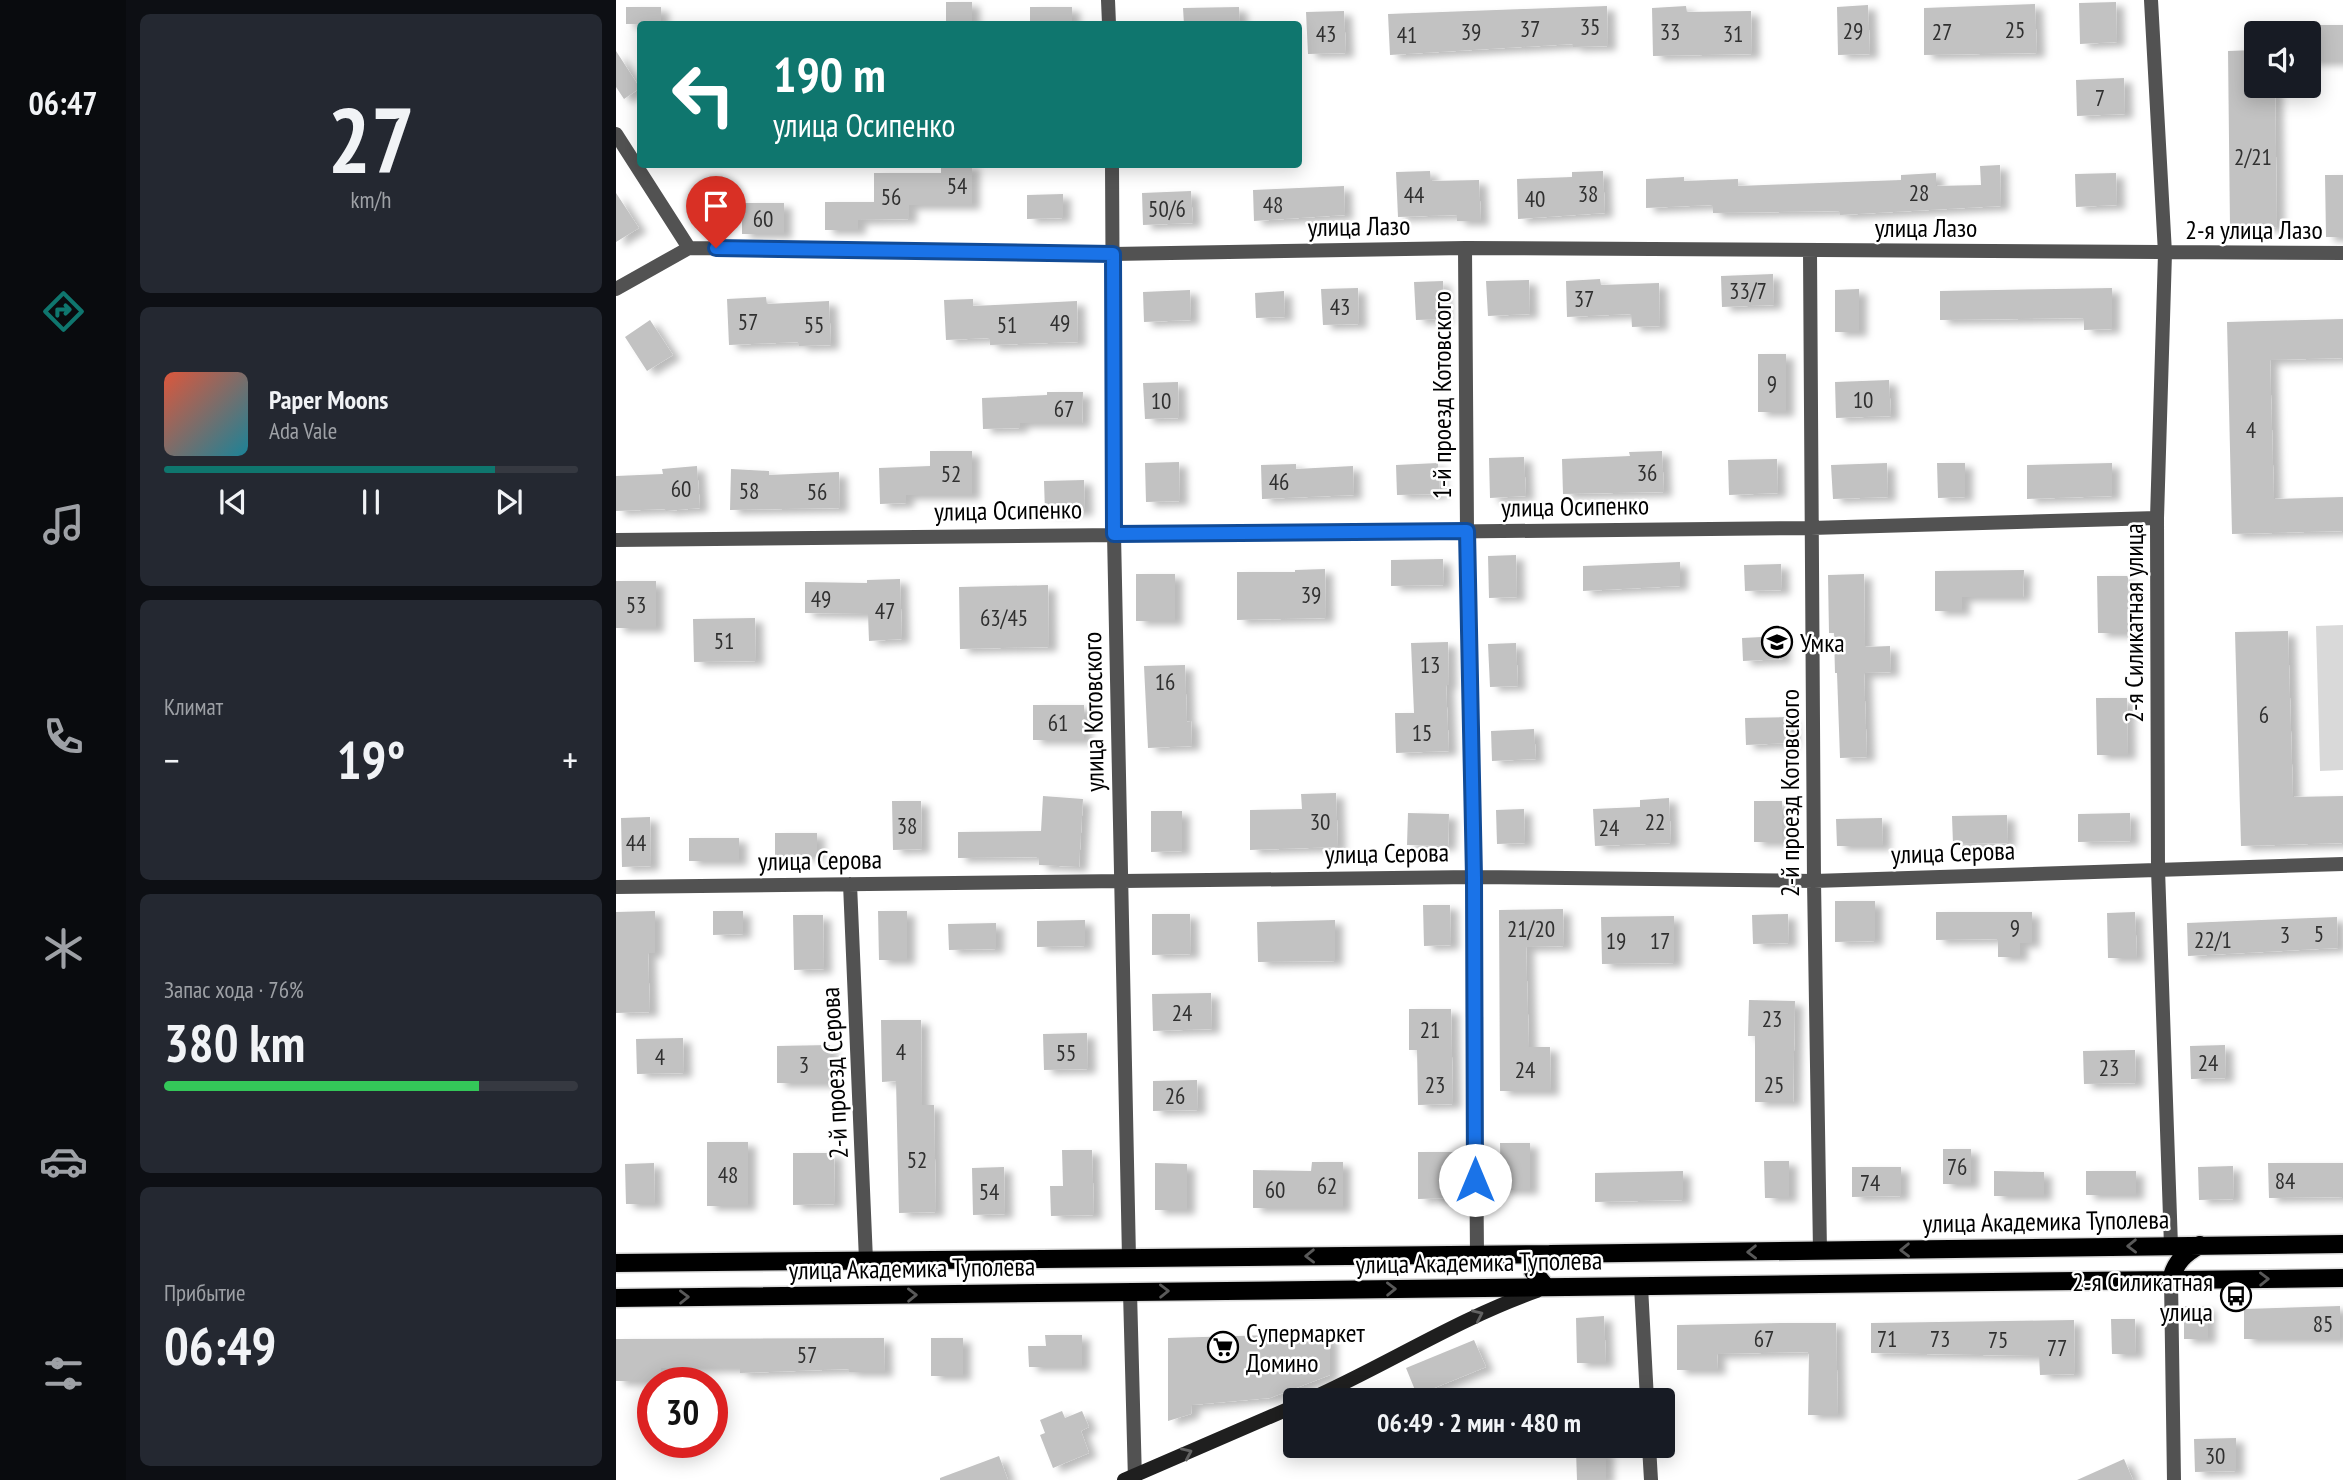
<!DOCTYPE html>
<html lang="ru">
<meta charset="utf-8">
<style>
:root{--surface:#171b24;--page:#242831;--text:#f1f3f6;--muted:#9ea1a6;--line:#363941;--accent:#0f766e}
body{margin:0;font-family:"PT Sans Narrow",sans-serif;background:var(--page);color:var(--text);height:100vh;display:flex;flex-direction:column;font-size:26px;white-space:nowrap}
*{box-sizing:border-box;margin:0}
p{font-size:23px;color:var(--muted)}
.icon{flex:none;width:38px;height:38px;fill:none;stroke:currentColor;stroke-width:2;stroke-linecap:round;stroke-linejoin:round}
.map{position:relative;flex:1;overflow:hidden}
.details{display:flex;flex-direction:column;gap:14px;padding:14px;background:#0d0f14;width:490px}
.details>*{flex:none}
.banner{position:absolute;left:21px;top:21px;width:665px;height:147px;border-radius:7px;box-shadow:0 4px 18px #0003;background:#0f766e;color:#fff;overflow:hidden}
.tools{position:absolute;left:1628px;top:21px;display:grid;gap:14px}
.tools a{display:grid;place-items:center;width:77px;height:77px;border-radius:7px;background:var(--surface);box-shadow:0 4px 18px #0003;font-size:35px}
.speed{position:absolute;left:21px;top:1367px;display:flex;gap:14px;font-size:35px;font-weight:700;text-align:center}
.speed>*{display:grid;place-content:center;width:91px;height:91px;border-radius:50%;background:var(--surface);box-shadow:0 4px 18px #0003;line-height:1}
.speed .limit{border:10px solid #d22;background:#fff;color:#111}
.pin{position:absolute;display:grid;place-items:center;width:60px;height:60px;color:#fff;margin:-72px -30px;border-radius:50% 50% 50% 0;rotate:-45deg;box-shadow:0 0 7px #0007}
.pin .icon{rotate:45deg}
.me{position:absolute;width:77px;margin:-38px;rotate:0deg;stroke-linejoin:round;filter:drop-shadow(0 0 5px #0008)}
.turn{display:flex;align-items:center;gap:24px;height:147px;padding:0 21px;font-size:32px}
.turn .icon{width:91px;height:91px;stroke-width:2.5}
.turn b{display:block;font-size:49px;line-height:60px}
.big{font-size:52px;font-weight:800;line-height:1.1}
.details .tile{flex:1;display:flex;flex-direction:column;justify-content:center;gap:10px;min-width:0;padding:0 24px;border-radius:10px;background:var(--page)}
.details .dial{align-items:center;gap:0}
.dial b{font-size:91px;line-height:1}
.song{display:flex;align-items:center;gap:21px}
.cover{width:84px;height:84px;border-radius:10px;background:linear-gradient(135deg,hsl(10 70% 55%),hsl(190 70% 35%))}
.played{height:7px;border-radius:4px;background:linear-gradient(90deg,var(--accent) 80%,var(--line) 80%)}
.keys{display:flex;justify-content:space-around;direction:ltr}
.heat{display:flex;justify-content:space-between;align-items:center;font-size:38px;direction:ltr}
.charge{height:10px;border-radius:5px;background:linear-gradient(90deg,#34c759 76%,var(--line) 0)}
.trip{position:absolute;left:667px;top:1388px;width:392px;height:70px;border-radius:7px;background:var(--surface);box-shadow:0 4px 18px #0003;font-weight:800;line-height:70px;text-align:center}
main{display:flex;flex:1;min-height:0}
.tabs{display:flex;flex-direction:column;width:126px;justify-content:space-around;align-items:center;background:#090b0e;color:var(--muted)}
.tabs .icon{width:49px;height:49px}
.tabs .current{color:var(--accent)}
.tabs b{font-size:32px;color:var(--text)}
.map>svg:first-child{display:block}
.green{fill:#d9d9d9}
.building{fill:#c2c2c2;filter:url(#shadow)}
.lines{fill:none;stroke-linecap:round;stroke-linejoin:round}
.primary-casing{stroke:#dbdbdb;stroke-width:21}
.street{stroke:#525252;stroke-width:14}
.secondary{stroke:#1f1f1f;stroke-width:14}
.primary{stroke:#000;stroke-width:18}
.oneway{stroke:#595959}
.oneway2{stroke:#626262}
.route-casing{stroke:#114b97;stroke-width:18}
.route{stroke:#1a73e8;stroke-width:12}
.labels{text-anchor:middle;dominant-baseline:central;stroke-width:5;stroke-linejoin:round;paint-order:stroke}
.number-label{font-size:23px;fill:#303030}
.street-label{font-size:26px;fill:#000;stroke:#fff}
.poi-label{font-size:26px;fill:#000;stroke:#fff;text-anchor:start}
</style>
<main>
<nav class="tabs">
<b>06:47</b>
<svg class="icon current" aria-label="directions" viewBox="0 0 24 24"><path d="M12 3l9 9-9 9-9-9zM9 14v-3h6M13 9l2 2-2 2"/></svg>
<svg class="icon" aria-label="music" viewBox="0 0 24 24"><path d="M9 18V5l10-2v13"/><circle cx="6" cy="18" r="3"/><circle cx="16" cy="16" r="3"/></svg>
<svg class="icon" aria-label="phone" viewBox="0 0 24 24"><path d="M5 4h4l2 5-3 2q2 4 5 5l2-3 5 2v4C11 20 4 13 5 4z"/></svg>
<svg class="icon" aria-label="climate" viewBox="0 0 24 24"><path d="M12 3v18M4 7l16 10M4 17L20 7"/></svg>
<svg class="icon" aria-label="car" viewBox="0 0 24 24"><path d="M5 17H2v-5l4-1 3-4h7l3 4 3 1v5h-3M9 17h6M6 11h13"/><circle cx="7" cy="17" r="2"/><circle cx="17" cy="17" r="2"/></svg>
<svg class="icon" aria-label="filters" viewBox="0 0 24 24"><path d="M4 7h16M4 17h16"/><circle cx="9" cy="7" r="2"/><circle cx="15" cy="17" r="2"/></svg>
</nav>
<section class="details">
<div class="tile dial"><b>27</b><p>km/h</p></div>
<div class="tile">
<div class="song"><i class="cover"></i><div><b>Paper Moons</b><p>Ada Vale</p></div></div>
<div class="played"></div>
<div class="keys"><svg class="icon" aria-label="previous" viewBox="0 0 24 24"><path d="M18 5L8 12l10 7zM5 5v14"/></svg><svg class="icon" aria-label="pause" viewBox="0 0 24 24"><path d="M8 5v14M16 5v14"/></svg><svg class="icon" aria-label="next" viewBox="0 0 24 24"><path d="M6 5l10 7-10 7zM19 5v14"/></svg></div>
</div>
<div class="tile"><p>Климат</p>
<div class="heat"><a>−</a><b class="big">19°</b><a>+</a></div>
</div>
<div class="tile"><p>Запас хода · 76%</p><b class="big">380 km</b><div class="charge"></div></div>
<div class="tile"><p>Прибытие</p><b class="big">06:49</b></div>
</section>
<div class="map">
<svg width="1727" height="1480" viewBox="0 0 1727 1480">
<defs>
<filter id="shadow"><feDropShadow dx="8" dy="4.5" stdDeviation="3.5" flood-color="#0004"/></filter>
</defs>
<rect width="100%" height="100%" fill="#fff"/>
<path class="green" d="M1727,625V770L1704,771L1700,626Z"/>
<path class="building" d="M330,2H356V24H330Z
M1500,2L1501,42L1464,44L1463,3Z
M1419,4L1421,53L1308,55V8Z
M1252,5L1254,54L1222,55L1221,7Z
M991,6L992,46L957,47V44L774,55L772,14Z
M1070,6L1071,12L1135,11L1136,54L1037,56L1036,8Z
M10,7H45V24H10Z
M414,7H456V24H414Z
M623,7L624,24H568L567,8Z
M728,11L730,53L692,54L690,12Z
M1692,25H1727V61H1692Z
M1640,50V86H1659L1661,227L1614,228L1612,51Z
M0,51L24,88L8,99L0,87Z
M1508,78L1509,114L1461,116L1460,80Z
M325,164H356V205H293V219L242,220V230H209V202H258V173H325Z
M1384,165L1385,206L1224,215V211L1097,213L1096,205L1030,208V179L1068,177V181L1122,179V186L1285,180V175L1320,173V186L1365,185L1364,166Z
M814,171L815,181L863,180L865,221H841V215L782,217L780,172Z
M987,171L989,213L902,219L901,179L956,177V172Z
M1500,173L1501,205L1460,207L1459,174Z
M1709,175H1727V237H1710Z
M728,186L729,215L638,221L637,190Z
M575,191L577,223L527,225L526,193Z
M0,193L23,228L0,242Z
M447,194V218L411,219V195Z
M126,203H168V234H126Z
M1157,274L1158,305L1106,307L1105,276Z
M984,279L985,285L1043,283L1044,326L1016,327L1015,314L951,317L950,281Z
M913,280L914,314L872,316L870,281Z
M827,281L829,319L800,320L798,282Z
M742,288L743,324L707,325L705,289Z
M1496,288V329L1468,330V318L1324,320V291Z
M1243,289V332H1219V290Z
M574,290L575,320L528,322L527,292Z
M668,291L669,317L640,318L639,293Z
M150,297L151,304L213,301L215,345L183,346V342L113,345L111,299Z
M357,299V306L461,301L462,342L374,345L373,338L330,340L328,300Z
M1727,319V358L1654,360L1658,499L1727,497V531L1616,534L1611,322Z
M34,320L57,355L31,371L9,337Z
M1142,354H1170V412H1142Z
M1273,380L1275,416L1220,418L1219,382Z
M562,382L563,418L529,419L527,383Z
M431,392H467L466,423H404V428L367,429L366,398L431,395Z
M314,451H356V495H290V503L264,504L263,468L314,466Z
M1046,451L1048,492L947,494L946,459L1014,456L1013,452Z
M908,457L910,496L874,498L873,458Z
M1161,459L1162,493L1113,495L1112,460Z
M563,462L564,501L530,502L529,463Z
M822,463L824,494L781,495L780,465Z
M1271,463L1272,497L1217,499L1215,465Z
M1321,463H1349V497L1322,498Z
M1496,463V496L1411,499V465Z
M680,464V469L737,466L738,495L646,499L645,465Z
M81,466L84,508L50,511V509L0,511V476L47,474L46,469Z
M115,469L153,471V475L223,472L224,508L114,510Z
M468,480L469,511L429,512L428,481Z
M900,555L901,597L873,598L872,556Z
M827,559L828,585L775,586V560Z
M1064,562V586L967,591V566Z
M1165,564L1166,590L1129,591L1128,565Z
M709,569L710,618L621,620V572H679V570Z
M1408,570L1407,597H1346V611H1319V571Z
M520,574H559V621H520Z
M1248,574L1249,647L1274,646L1275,672L1248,673L1251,757L1224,758L1221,673H1219L1218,633H1213L1212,575Z
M1481,576H1512L1513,633H1482Z
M284,579L286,639L253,641L252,614L189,613V582L251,583V580Z
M0,581H40V628H0Z
M432,585L433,647L344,649L343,587Z
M139,618L140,661L78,662L77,619Z
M1672,631L1677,797L1727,796V843L1625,846L1619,632Z
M1166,636L1167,659L1127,661L1126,638Z
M832,642L833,685H830L833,751L780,753L779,713H798L795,643Z
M900,643L902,686L874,687L872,644Z
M569,665L571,722L575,721L576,746L532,748L528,666Z
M1480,698H1511L1512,755H1481Z
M417,705H468V740H417Z
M1175,717L1176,743L1130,745L1129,718Z
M918,729L920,759L876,761L875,731Z
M720,793L722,847L634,850V810L686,809L685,794Z
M427,796L467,799L463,867L423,865V857L342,858V832L425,831Z
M1053,798L1055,843L979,846L977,809L1024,807V800Z
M276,801H305L306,849L277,850Z
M1138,801H1166V842H1138Z
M908,809L909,843L881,844L880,810Z
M535,811H566V851L535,852Z
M792,813L833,814L832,846L791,845Z
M1514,813L1515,841L1462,842V814Z
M1391,815L1392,843L1337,844L1336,816Z
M34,817L35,866L6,867L5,818Z
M1266,818L1267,846H1221L1220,819Z
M159,833H201V856H159Z
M73,838H123V861H73Z
M1219,901H1259V941L1219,942Z
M807,905H834L835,945L808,946Z
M947,909L948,946L910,947L913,1047H934L935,1091H884L883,910Z
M39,911V953H32L34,1012L0,1013V912Z
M97,911H127V934L97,935Z
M262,911H291V960H263Z
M1320,912H1416V943H1404V957H1382V939L1320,940Z
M1519,912L1521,958H1492L1491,913Z
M536,914H574L575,954L536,955Z
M1172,914L1173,943L1137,944L1136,915Z
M177,915H207L208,969L178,970Z
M1058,916V963L986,964L985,917Z
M1721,917L1722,948L1572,956L1571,923Z
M469,920V946L421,947V921Z
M719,920V961L642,962L641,922Z
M380,923V949L333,950L332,924Z
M595,993L596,1029L537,1031L536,994Z
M1133,1000L1179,1001L1177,1102H1139V1036H1132Z
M793,1009H835L837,1104L802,1105L801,1050H793Z
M265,1020H305L306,1105H318L320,1212L283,1213L280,1081L266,1082Z
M471,1033L472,1069L428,1070L427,1034Z
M67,1038L68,1073L21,1074L20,1039Z
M214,1045V1083H161V1046Z
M1609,1045L1610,1078L1575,1079L1574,1046Z
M1519,1050L1520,1083L1468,1084L1467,1051Z
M581,1080L582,1110L537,1111V1081Z
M91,1142H132V1206H91Z
M884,1143H914V1190H885Z
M1327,1149H1355V1184H1327Z
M446,1150H476L478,1215L435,1216L434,1186H447Z
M802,1152H837V1198L802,1199Z
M177,1153H218L219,1204L177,1205Z
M1148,1161H1173V1198H1149Z
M696,1162H727V1208H637V1170L695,1171Z
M38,1163L39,1204H10L9,1164Z
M539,1163L571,1164V1210H539Z
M1652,1163H1727V1197L1653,1198Z
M1617,1166L1618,1199L1583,1200L1582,1167Z
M388,1167L389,1214L357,1215L356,1168Z
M1236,1167H1285V1196L1236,1197Z
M1067,1171V1200L979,1202V1173Z
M1378,1171L1428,1172V1196H1378Z
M1470,1171H1520V1195H1470Z
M1568,1306H1592V1339H1568Z
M1724,1306V1339H1628V1309Z
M988,1316L990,1363H961L960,1318Z
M1495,1319H1519L1520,1354H1496Z
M1458,1320L1459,1374L1424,1375L1423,1356L1255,1353V1323Z
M1165,1323H1220L1222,1415H1192L1193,1352L1101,1354L1102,1370H1061V1325Z
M429,1335H466V1367H413L412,1346H430Z
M655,1335H714V1375L654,1398L576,1405L575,1414L552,1421V1338Z
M268,1338L269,1372H233V1369L124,1373V1368H45V1381H0V1339Z
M315,1338H347V1376H315Z
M858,1340L870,1367L801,1395L790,1368Z
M446,1411L449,1418L466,1411L473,1427L465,1431L473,1453L437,1468L424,1435L429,1433L424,1420Z
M1620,1438V1471L1579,1472L1578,1439Z
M990,1449V1480H961L960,1450Z
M383,1456L392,1480H324V1478Z
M1508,1459L1517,1480H1461Z"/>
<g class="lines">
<g class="primary-casing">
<path id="primary" d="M0,1263L934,1254L1727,1244
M1555,1280C1559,1262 1569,1253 1584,1245
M930,1287L917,1271L918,1267L934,1254
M0,1298L1727,1278"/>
</g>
<path class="street" d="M492,0L493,24
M1535,0L1549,253L1541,518L1542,869L1555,1246
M0,134L73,248L497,254L849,248L1727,253
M496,164L498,534L513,1258
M849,248L851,531L858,877L861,1255
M1194,251L1198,881L1204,1251
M0,289L73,248
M0,540L1195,528L1541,518
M234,884L250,1260
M0,887L858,877L1198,881L1727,864
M1555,1280L1558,1480
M1025,1286L1031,1400
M514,1292L519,1480
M1033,1446L1035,1480"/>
<path class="secondary" d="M692,1400C769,1366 841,1319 921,1291
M508,1480L679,1406"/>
<use href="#primary" class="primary"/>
</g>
<defs><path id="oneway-chevron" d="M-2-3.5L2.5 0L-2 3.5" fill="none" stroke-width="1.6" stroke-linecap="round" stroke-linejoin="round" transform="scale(1.75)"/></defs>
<g class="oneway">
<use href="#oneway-chevron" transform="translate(1516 1246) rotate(179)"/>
<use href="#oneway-chevron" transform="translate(1289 1250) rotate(179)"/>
<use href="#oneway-chevron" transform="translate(1136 1252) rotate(179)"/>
<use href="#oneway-chevron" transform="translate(694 1256) rotate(179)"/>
<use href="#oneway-chevron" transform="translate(1648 1279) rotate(-1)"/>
<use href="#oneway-chevron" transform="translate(775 1289) rotate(-1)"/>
<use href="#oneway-chevron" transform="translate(548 1291) rotate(-1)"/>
<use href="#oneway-chevron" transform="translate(296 1295) rotate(-1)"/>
<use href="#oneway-chevron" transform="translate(68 1297) rotate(-1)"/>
</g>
<g class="oneway2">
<use href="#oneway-chevron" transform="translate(862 1315) rotate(-25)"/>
<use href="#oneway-chevron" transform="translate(571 1453) rotate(-24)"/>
</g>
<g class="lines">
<g class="route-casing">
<path id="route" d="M100,248L497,254L498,534L851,531L858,877L859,1180"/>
</g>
<use href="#route" class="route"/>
</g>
<defs>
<g id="school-ring" transform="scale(1.575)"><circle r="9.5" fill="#fff" stroke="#000" stroke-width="1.5"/><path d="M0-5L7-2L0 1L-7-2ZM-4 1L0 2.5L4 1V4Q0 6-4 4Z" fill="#000"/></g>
<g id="bus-ring" transform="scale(1.575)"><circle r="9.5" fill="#fff" stroke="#000" stroke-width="1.5"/><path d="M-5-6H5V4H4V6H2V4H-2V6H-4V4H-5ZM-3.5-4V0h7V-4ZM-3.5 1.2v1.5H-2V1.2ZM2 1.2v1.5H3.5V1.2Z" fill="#000"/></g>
<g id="supermarket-ring" transform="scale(1.575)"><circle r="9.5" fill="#fff" stroke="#000" stroke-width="1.5"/><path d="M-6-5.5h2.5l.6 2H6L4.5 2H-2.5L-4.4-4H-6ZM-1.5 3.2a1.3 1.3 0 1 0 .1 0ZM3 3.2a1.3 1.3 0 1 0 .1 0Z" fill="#000"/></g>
</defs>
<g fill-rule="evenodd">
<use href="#school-ring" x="1161" y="642"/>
<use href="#bus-ring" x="1620" y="1296"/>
<use href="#supermarket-ring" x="607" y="1347"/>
</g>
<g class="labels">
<g class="number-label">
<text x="974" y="26">35</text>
<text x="914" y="28">37</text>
<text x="1399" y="29">25</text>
<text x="1237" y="30">29</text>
<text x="855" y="31">39</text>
<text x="1054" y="31">33</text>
<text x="1326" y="31">27</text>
<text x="710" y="33">43</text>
<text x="1117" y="33">31</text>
<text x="791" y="34">41</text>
<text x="1484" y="97">7</text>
<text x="1637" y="156">2/21</text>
<text x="341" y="185">54</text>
<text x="1303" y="192">28</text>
<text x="972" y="193">38</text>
<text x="798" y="194">44</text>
<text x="275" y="196">56</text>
<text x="919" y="198">40</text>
<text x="657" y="204">48</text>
<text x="551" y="208">50/6</text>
<text x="147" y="218">60</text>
<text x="1132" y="290">33/7</text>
<text x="968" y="298">37</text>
<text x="724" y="306">43</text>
<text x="132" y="321">57</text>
<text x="444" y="322">49</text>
<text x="198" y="324">55</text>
<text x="391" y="324">51</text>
<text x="1156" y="383">9</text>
<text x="1247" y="399">10</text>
<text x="545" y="400">10</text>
<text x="448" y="408">67</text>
<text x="1635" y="429">4</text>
<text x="1031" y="472">36</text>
<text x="335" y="473">52</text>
<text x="663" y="481">46</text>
<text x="65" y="488">60</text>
<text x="133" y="490">58</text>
<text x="201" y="491">56</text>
<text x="695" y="594">39</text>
<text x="205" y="598">49</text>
<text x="20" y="604">53</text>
<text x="269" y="610">47</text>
<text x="388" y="617">63/45</text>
<text x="108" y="640">51</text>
<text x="814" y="664">13</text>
<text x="549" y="681">16</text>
<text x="1648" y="714">6</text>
<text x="442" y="722">61</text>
<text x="806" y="732">15</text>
<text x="704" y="821">30</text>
<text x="1039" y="821">22</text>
<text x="291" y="825">38</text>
<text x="993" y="827">24</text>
<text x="20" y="842">44</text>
<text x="1399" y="927">9</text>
<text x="915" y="928">21/20</text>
<text x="1703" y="933">5</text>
<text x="1669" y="934">3</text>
<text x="1597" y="939">22/1</text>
<text x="1000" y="940">19</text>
<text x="1044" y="940">17</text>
<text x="566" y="1012">24</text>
<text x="1156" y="1018">23</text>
<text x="814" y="1029">21</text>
<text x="285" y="1051">4</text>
<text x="450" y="1052">55</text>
<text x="44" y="1056">4</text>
<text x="1592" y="1062">24</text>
<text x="188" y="1064">3</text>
<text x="1493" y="1067">23</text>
<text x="909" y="1069">24</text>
<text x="819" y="1084">23</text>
<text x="1158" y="1084">25</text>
<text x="559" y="1095">26</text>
<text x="301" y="1159">52</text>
<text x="1341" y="1166">76</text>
<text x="112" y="1174">48</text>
<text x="1669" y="1180">84</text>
<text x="1254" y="1182">74</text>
<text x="711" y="1185">62</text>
<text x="659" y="1189">60</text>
<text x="373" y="1191">54</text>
<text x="1707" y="1323">85</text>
<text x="1148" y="1338">67</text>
<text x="1271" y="1338">71</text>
<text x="1324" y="1338">73</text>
<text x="1382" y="1339">75</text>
<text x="1441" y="1347">77</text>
<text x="191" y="1354">57</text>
<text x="1599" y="1455">30</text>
</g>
<g class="street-label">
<text transform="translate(743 226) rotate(-1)">улица Лазо</text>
<text x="1310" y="227">улица Лазо</text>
<text x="1638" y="229">2-я улица Лазо</text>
<text transform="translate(825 395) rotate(-90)">1-й проезд Котовского</text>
<text transform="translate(959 506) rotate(-1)">улица Осипенко</text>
<text transform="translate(392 510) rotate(-1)">улица Осипенко</text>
<text transform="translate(1517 623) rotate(-90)">2-я Силикатная улица</text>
<text transform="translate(477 712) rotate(-91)">улица Котовского</text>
<text transform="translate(1173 793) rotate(-90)">2-й проезд Котовского</text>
<text transform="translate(1337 852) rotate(-2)">улица Серова</text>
<text transform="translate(771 853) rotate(-1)">улица Серова</text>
<text transform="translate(204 860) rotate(-1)">улица Серова</text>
<text transform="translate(218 1073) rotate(-93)">2-й проезд Серова</text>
<text transform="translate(1430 1221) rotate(-1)">улица Академика Туполева</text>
<text transform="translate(863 1262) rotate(-1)">улица Академика Туполева</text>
<text transform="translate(296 1268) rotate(-1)">улица Академика Туполева</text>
</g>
<g class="poi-label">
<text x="1184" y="642">Умка</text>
<text x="1597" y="1281" text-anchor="end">2-я Силикатная<tspan x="1597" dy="30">улица</tspan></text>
<text x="630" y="1332">Супермаркет<tspan x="630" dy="30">Домино</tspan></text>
</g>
</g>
</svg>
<div class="tools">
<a><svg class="icon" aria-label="sound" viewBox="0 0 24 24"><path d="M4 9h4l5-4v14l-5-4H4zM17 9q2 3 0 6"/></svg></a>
</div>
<div class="speed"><div class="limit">30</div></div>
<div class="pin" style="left:100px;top:248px;background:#d93025"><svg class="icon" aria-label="arrive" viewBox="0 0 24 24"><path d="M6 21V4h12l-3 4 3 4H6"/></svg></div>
<svg class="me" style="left:859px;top:1180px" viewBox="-20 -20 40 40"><circle r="19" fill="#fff"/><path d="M0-13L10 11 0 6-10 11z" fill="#1a73e8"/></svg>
<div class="trip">06:49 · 2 мин · 480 m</div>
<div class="banner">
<div class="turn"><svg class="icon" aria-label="left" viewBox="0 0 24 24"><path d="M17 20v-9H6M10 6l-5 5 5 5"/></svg><div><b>190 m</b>улица Осипенко</div></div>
</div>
</div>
</main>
